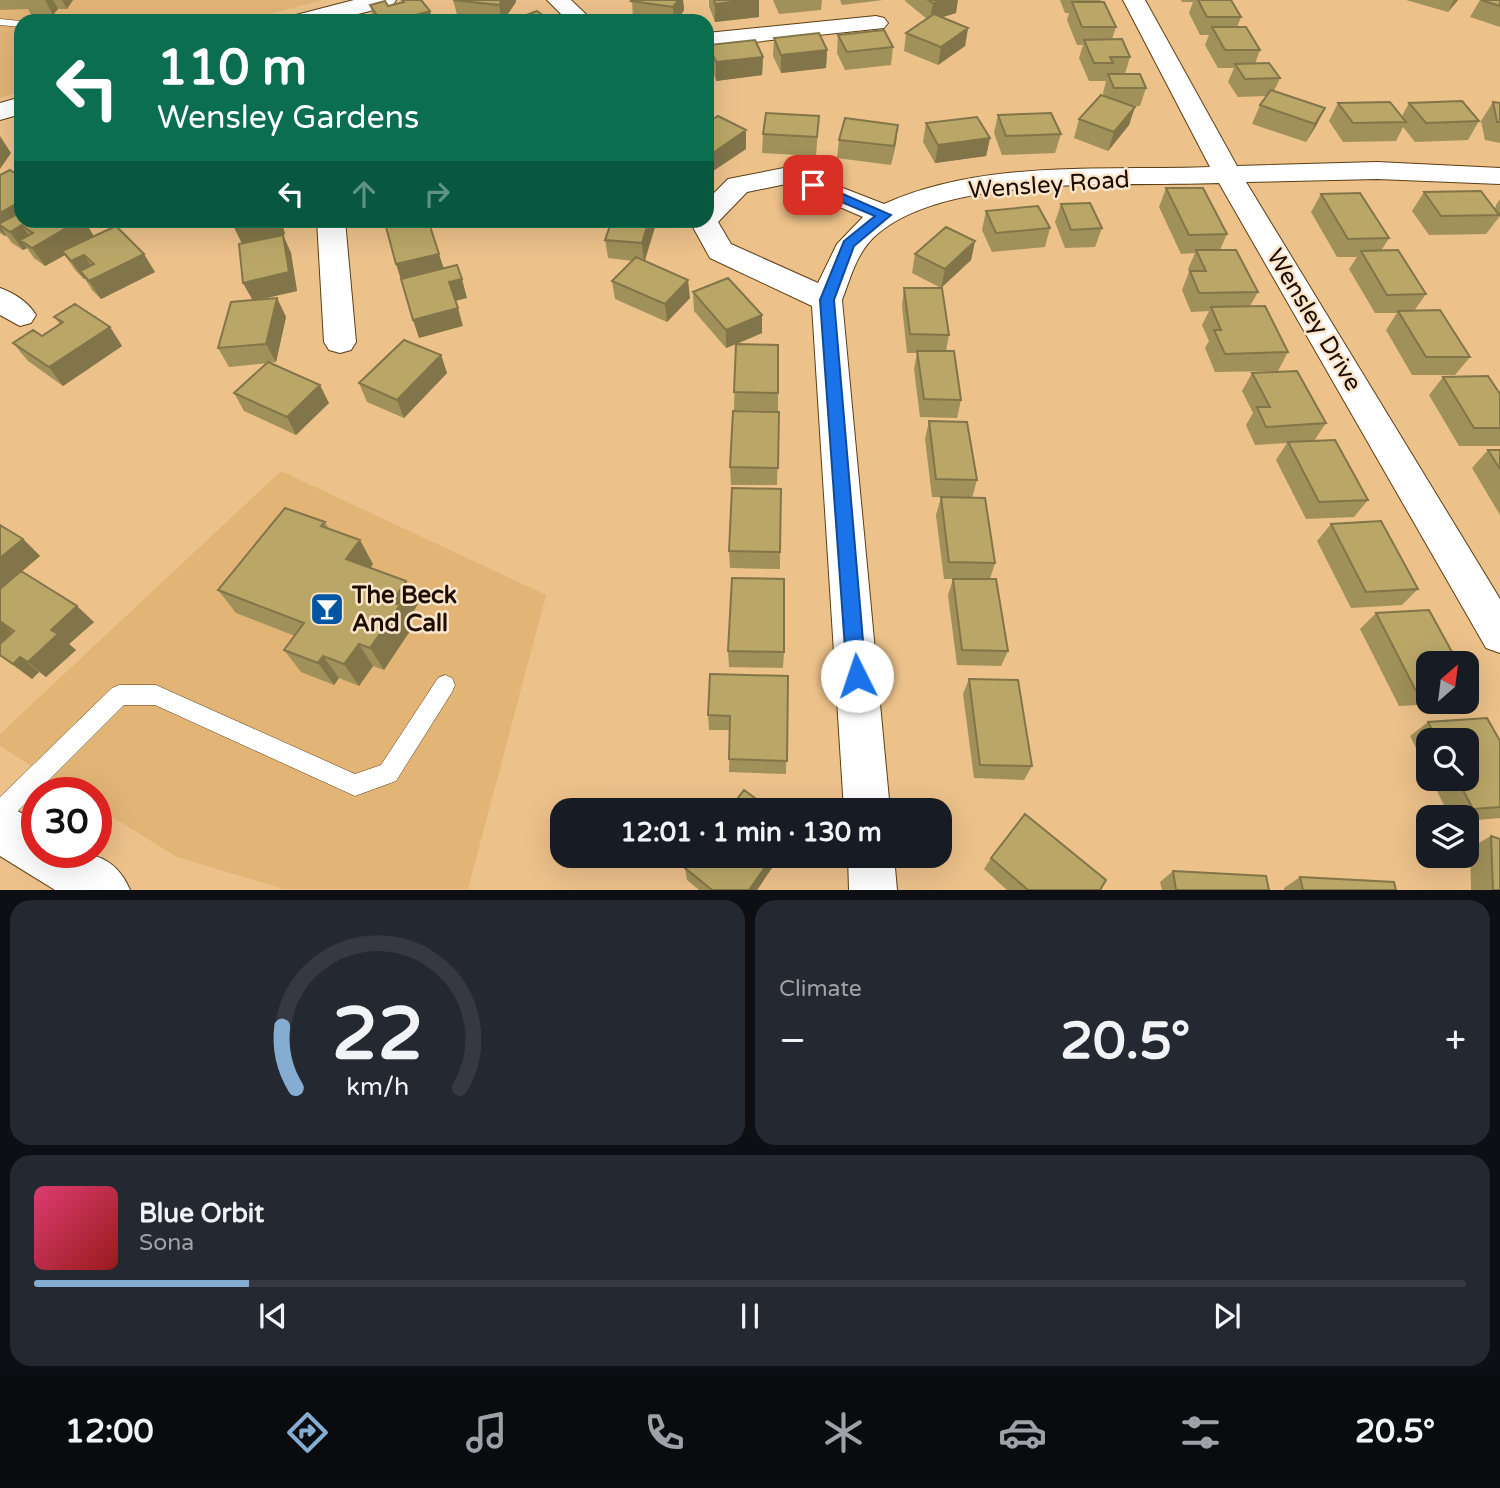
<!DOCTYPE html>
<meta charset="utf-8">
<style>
:root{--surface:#171b24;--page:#242831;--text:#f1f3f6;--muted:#9ea1a6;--line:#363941;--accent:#85acd1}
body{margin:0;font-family:"Varela Round",sans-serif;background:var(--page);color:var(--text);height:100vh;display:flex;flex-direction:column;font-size:26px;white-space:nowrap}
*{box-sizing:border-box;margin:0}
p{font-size:23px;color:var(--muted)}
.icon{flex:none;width:38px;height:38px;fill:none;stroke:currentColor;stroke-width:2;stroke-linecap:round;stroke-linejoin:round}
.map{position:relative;height:890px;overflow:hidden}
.panel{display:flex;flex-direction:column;gap:10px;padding:10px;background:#0d0f14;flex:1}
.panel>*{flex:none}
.banner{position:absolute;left:14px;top:14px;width:700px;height:214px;border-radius:21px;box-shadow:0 7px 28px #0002;background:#0b6e4f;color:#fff;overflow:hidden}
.needle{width:46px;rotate:28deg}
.controls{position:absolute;left:1416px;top:651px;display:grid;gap:14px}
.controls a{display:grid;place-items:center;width:63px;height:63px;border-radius:14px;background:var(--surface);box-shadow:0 7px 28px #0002;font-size:35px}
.speed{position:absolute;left:21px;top:777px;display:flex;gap:14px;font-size:35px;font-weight:700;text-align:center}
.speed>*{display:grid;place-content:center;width:91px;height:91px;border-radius:50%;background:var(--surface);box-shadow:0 7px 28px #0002;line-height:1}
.speed .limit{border:10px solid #d22;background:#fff;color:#111}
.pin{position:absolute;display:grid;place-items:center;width:60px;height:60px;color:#fff;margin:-30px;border-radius:14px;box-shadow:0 4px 10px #0006}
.me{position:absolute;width:77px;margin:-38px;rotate:356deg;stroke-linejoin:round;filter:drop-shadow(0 0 5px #0008)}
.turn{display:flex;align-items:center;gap:24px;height:147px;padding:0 28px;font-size:32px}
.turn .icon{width:91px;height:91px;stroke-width:2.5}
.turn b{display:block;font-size:49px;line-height:60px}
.lanes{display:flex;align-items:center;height:66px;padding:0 28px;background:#0003;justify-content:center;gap:35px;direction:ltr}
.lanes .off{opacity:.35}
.big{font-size:52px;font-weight:700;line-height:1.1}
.panel .tile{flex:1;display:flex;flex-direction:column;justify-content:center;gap:10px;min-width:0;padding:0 24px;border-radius:21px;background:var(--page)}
.panel .dial{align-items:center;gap:0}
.dial svg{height:182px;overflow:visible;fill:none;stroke:var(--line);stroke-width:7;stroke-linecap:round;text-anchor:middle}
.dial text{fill:var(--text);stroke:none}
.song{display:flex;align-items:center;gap:21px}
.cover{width:84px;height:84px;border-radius:10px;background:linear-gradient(135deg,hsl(340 70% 55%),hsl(0 70% 35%))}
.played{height:7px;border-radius:4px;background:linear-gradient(90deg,var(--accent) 15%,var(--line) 15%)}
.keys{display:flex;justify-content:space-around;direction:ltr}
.heat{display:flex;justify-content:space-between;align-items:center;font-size:38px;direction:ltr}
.panel .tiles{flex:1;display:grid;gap:10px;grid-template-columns:1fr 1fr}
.tile:last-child{grid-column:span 2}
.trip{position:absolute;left:550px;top:798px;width:402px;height:70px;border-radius:21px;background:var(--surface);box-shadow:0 7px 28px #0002;font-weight:700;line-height:70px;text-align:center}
.tabs{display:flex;height:112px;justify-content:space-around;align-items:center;background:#090b0e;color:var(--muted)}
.tabs .icon{width:49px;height:49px}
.tabs .active{color:var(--accent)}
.tabs b{font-size:32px;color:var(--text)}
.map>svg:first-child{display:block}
.built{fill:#e2b476}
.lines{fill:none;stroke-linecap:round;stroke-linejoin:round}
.service-casing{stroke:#5b3f15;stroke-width:1}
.minor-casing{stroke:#5b3f15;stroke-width:2}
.tertiary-casing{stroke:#5b3f15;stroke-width:2}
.service{fill:#fff;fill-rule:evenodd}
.minor{fill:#fff;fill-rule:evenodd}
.tertiary{fill:#fff;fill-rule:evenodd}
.wall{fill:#a09059}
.shaded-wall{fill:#827549}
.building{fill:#baa768;stroke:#827549;stroke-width:2}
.route{fill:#1a73e8;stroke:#114b97;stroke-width:2}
.labels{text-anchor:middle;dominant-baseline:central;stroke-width:5;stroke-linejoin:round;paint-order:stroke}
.street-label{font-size:24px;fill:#1c0d00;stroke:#fce6cb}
.poi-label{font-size:24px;font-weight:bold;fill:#1c0d00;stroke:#fce6cb;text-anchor:start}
</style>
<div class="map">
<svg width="1500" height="890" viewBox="0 0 1500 890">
<rect width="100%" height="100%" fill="#ecc18a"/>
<path class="built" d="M0,0H322L244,21H21V91L0,98Z
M281,471L546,595L468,889H284L177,857L96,807V793H74L0,746V734Z"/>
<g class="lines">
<g class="service-casing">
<path id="service" d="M0,19L21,21H23L21,27L0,25Z
M445,675L452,678L455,685L452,692L396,781L355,796L155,705H124L8,821L0,824V797L112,688L119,685H156L355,774L381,765L438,678Z"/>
</g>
<g class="minor-casing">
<path id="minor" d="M547,0H571L593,21H568Z
M1123,0H1145L1237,166L1377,162L1500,168V184L1377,179L1246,182L1500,599V653L1486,648L1219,183C1127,187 941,172 873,238C856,255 850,279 842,300L890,810H844L812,306L710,258L689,220H707V200L728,179L789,167L884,204C984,159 1103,171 1210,167ZM786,184L863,217L837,244L818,283L731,244L718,222L747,192Z
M876,16L884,18L888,23L884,28L707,47V33Z
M317,220H345L356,342L351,350L340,353L329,350L324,342Z
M0,288C14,293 28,302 36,315L31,323L20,326L0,315Z
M848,856H894L897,890H849Z"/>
</g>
<g class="tertiary-casing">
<path id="tertiary" d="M354,0H396L393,5L331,21H288L292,16Z
M21,97V114L0,120V103Z
M0,802L37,821V852C76,852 112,847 130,890H55L0,856Z"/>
</g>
<use href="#service" class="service"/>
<use href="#minor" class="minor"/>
<use href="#tertiary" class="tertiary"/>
</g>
<path class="wall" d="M0,0H73L67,9H58L53,15L32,16L28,9L0,10Z
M401,0H421L430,11L433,21H374L370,5L388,6L402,2Z
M453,0H516V2L503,21H487L458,18Z
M632,0H683L684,10L677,21H648L633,19Z
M709,0H759V17L715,22L709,6Z
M773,0H822L821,10L779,14Z
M840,0H883L842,5Z
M905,0H944L956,13L942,17L968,28L965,46L938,65L904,51L906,33L927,19L905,1Z
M1060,0H1101L1100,2L1116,27L1112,39L1130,57L1125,74L1146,88L1140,106H1134L1129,125L1108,151L1074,138L1079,119L1104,96L1103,93L1106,81H1089L1079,58L1083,45H1077L1067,20L1069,13H1065Z
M1181,0H1231L1241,17L1237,27L1260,50L1255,64L1280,78L1274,91L1325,108L1316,126L1306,142L1252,124L1260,105L1266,96L1238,97L1228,82L1234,68H1218L1205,45L1209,35H1200L1189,13L1193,2H1182Z
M1406,0H1458L1448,12Z
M1480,0H1500V27L1470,17Z
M838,35L893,47L891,65L845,70L837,53Z
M774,38L827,50L826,68L781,73L773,56Z
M709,45L763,57L762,75L716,81L710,63Z
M1493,102L1500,103V143L1485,140L1481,121Z
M1338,103L1402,116L1409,103L1479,121L1468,140L1415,142L1403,127L1396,141L1343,142L1329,121Z
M998,115L1061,134L1055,153L1002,155L994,133Z
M819,116L816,156L762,153L763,134Z
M707,123L746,130V149L710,173L707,172Z
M926,123L990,138L986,156L935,163L923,142Z
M898,125L891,165L837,158L839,140Z
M0,175L21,220H84L94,236L155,272L101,299L92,290L85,279H84L75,270L65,255L45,266L34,258L27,248L23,250L12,243L6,235L5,236L0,233Z
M1166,188L1227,234L1220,250L1258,292L1250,306L1288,352L1278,371L1215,372L1205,348L1209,341L1202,325L1209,311L1191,312L1182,290L1189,272L1188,269L1195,253L1181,254L1159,207Z
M1424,192L1495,209L1496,205L1500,199V216L1486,234L1429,235L1412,211Z
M1321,194L1389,238L1381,251L1426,294L1414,311L1470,357L1455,375H1412L1386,330L1397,313H1375L1349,269L1357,257H1337L1311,212Z
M1061,204L1102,228L1095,247L1065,248L1055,222Z
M986,211L1050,228L1045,247L992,252L982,230Z
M232,220H281L285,234L283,235L291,253L297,291L258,300L277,298L286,317L276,362L269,363L329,403L296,435L244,411L234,393L268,363L229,367L218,348L253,300L243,283L242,243L234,227Z
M612,220H654L655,227L645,261L690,298L667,322L615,299L612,281L633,261L608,258L605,240Z
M975,241L971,260L941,288L912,273L915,254Z
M904,288L949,335L946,351L961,400L957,418L920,417L914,369L917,353H907L902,306Z
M693,292L762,315V333L737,344L778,393V411L734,410L736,344L726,348L694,311Z
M54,317L110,327L122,346L63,386L28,361L13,343L42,336L60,324Z
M441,355L447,373L404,418L367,402L359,383Z
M1252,373L1326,423L1314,441L1368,500L1354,517L1306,519L1276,460L1287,443L1255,445L1246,425L1253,413L1242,391Z
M1443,377L1500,394V446H1459L1429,395Z
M779,412L777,485H731L730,467Z
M929,421L977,480L972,498L932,497L925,439Z
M1488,450H1500V515L1472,468Z
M941,497L995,563L990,579L1008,651L1001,666L957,665L948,595L953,579H944L936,515Z
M325,522L329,529L373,564L370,568L418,604L408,620L412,628L384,670L373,666L359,686L339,678L334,685L301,672L284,650L295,636L236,613L218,590Z
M1331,524L1418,589L1402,605L1351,608L1317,541Z
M0,525L23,539L40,556L22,571L94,622L69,644L76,650L46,677L39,672L32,679L0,656Z
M729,551L780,552V569L730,568Z
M1376,613L1428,663V702H1454L1453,703L1399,706L1360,629Z
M728,651L784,652L783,668L729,667Z
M788,676L786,774L729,772L730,730H709L708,715Z
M969,679L1032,766L1024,780L974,778L963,694Z
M1428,722L1500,741V818L1466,821V817H1450L1431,779H1466V740H1428V773L1410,736Z
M1491,836L1500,890H1471L1470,848Z
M694,856H780L757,890H699L687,880L685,868Z
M991,858L1100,890H1007L984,869Z
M1173,871L1269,890H1162L1160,882Z
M1300,877L1396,890H1284V888Z"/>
<path class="shaded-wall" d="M45,0H53L58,9L53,15Z
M62,0H73L67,9Z
M502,0H516V2L503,21H502L499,5Z
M678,0H683L684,10L677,21H674L673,7Z
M749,0H759V17L715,22V4Z
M944,0H958L956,13L930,21L933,3Z
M1454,0H1458L1448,12Z
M430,11L433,21H395Z
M968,28L965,46L938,65L941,47Z
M827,50L826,68L781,73V55Z
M763,57L762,75L716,81V62Z
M1135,107L1129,125L1108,151L1114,132Z
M1325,108L1316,126L1306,142L1315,124Z
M898,125L896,143L891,165L894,146Z
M746,130V149L710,173V155Z
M0,136L11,153L0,169Z
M990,138L986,156L935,163L938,145Z
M21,201V220L22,226L35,244L20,240L27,248L23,250L10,232L0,225V213Z
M80,220H84L94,237L62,251L65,255L45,266L32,248Z
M258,220H281L285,234L243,246L234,227Z
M388,220H432L433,224L393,235Z
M649,220H654L655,227L644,262L642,243Z
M0,226L6,235L5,236L0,230Z
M283,235L291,253L297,291L253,301L243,283Z
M975,241L971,260L941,288L945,269Z
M144,254L155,272L101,299L89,281Z
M439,254L445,272L402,283L396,264Z
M84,255L96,273L80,271L85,279H84L71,261Z
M462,279L467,298L455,301L449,282Z
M688,280L690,298L667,322L665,304Z
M277,298L286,317L276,362L266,344Z
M458,308L463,326L419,338L413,320Z
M762,315V333L726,348V330Z
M110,327L122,346L63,386L49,367Z
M441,355L447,373L404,418L397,400Z
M320,385L329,403L296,435L287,417Z
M23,539L40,556L0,590V558Z
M360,540L373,564L360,583L346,559Z
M406,581L418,604L408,620L412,628L384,670L370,648L392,602Z
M77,606L94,622L69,644L76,650L46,677L28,662L51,630Z
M0,621L18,637L0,654Z
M359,644L373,666L359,686L344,664Z
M323,656L339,678L334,685L318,663Z
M20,657L39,672L32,679L13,664Z
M773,856H780L757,890H749Z"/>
<path class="building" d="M402,0H421L430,11L395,21H381L370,5L385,1L388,6L404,2Z
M453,0H502L499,5Z
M632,0H678L673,7L631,1Z
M714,0H749L715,4Z
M928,0H944L933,3Z
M1198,0H1231L1241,17H1207Z
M1481,0H1500V6Z
M1072,2H1104L1116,27H1082Z
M537,11L551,21H511Z
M934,14L968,28L941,47L906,33Z
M1212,27H1246L1260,50H1225Z
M884,30L893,47L847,52L838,35Z
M819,33L827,50L781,55L774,38Z
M1122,39L1130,57H1110L1113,63H1094L1084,40Z
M755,40L763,57L716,62L709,45Z
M1269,63L1280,78L1245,79L1235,64Z
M1108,74H1140L1146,88H1114Z
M1271,90L1325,108L1315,124L1260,105Z
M1101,95L1135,107L1114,132L1079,119Z
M1462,101L1479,121L1426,123L1409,103Z
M1390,102L1406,122L1353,123L1338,103Z
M1493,102L1500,103V122H1497Z
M766,113L819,116L817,137L763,134Z
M1051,113L1061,134L1006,136L998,115Z
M718,116L746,130L710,155L707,154V123Z
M977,117L990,138L938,145L926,123Z
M845,118L898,125L894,146L839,140Z
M10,170L21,177V201L0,213V175Z
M1166,188H1203L1227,234L1189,235Z
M1481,191L1499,215L1441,216L1424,192Z
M1360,193L1389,238L1348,239L1321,194Z
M1090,203L1102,228L1071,230L1061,204Z
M1038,206L1050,228L996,233L986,211Z
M21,212V220H80L32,248L20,240L33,233L27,229L22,225L10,232L0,225V223Z
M232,220H258L234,227Z
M415,220H428L439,254L396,264L386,227Z
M612,220H649L642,243L605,240Z
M116,226L144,254L89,281L80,271L94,264L84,255L71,261L62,251Z
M946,227L975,241L945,269L915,254Z
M283,235L289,272L243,283L239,244Z
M1196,250H1236L1258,292L1199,293L1190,271H1206Z
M1398,250L1426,294L1387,295L1361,251Z
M636,257L688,280L665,304L612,281Z
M457,265L462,279L449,282L458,308L413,320L401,279Z
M728,278L762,315L726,330L693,292Z
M904,288H942L949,335L910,334Z
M277,298L266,344L218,348L231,302Z
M75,304L110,327L49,367L13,343L33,330L42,336L63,322L54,317Z
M1265,306L1288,352L1225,354L1214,330H1221L1211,307Z
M1440,310L1470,357H1426L1398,311Z
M404,340L441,355L397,400L359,383Z
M736,344L778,345V393L734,392Z
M917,351H954L961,400L924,399Z
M268,362L320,385L287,417L234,393Z
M1297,371L1326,423L1266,427L1257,407H1270L1252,373Z
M1488,376L1500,394V428H1474L1443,377Z
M733,411L779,412L778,468L730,467Z
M929,421L967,422L977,480L936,479Z
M1335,440L1368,500L1319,502L1288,442Z
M1488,450H1500V469Z
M732,488L781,489L780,552L729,551Z
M941,497L985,498L995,563L949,562Z
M285,508L325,522L321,526L360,540L346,559L406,581L392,602L400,605L370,648L359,644L344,664L323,656L318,663L284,650L304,623L218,590Z
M1381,521L1418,589L1366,592L1331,524Z
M0,525L23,539L0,558Z
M21,571L77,606L51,630L58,634L28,662L20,657L13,664L0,655V644L14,631L0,621V589Z
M732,578L784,579V652L728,651Z
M953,579H996L1008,651L962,650Z
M1429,610L1458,663H1428V690L1416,691L1376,613Z
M710,674L788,676L787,761L729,759L730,716L708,715Z
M969,679L1018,680L1032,766L980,765Z
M1466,679L1472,688H1466Z
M1487,718L1500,741V807L1473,809L1457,779H1466V740H1437L1428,722Z
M744,790L771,810H729Z
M1025,814L1106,880L1100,890H1028L991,858Z
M1491,836L1500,839V890H1493Z
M694,856H773L749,890H712L685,868Z
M1173,871L1266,876L1269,890H1176Z
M1300,877L1394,882L1396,890H1303Z"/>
<path class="route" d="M813,181L891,215L854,246L834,300L866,676L863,682L857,685L850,682L847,676L820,300L844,241L875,216L808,188L806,185Z"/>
<defs>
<g id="bar-square" transform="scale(1.75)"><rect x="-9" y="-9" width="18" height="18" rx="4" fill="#0056a3" stroke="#fce6cb"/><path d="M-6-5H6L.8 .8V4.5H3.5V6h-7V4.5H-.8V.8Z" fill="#fff"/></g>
</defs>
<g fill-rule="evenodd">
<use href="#bar-square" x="327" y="609"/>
</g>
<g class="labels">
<g class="street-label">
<text transform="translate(1049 185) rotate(-4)">Wensley Road</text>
<text transform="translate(1314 320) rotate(59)">Wensley Drive</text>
</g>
<g class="poi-label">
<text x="352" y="595">The Beck<tspan x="352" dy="28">And Call</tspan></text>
</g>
</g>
</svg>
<div class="controls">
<a><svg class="needle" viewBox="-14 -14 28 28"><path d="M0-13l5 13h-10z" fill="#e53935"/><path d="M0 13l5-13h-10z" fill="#9ea1a6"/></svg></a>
<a><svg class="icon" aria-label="search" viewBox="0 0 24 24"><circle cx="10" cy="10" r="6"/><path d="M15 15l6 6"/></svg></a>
<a><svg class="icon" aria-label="layers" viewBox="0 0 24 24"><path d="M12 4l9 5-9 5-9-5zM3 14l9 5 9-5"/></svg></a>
</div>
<div class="speed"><div class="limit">30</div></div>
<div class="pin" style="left:813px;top:185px;background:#d93025"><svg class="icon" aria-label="arrive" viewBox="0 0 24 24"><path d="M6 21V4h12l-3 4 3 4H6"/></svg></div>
<svg class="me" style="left:857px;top:676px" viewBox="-20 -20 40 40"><circle r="19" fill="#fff"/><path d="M0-13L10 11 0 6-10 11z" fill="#1a73e8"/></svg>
<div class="trip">12:01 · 1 min · 130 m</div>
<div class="banner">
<div class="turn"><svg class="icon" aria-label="left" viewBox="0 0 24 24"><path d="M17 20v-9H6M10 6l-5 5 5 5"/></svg><div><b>110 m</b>Wensley Gardens</div></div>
<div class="lanes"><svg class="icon" aria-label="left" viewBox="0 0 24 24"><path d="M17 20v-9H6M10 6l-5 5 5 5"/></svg><svg class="icon off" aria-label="ahead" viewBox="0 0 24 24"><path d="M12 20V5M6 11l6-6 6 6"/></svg><svg class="icon off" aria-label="right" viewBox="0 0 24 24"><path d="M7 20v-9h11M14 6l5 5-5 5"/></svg></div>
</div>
</div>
<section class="panel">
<div class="tiles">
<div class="tile dial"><svg viewBox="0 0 100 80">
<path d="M14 69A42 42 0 1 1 86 69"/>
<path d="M14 69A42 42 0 0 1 8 42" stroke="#85acd1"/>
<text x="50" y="56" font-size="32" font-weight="700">22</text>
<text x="50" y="72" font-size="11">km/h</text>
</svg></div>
<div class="tile"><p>Climate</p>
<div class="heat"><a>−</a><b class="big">20.5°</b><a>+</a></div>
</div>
<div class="tile">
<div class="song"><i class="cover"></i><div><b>Blue Orbit</b><p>Sona</p></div></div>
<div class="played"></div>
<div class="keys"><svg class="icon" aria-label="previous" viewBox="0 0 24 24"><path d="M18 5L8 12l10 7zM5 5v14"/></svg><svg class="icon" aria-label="pause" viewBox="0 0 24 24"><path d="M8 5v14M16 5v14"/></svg><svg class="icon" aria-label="next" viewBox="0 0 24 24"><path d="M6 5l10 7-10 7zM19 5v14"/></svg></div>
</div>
</div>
</section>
<nav class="tabs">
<b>12:00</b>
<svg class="icon active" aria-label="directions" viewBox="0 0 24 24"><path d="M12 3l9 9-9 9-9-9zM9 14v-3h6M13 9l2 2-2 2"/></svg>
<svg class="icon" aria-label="music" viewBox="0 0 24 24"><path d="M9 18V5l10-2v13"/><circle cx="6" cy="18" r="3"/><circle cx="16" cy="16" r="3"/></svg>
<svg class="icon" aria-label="phone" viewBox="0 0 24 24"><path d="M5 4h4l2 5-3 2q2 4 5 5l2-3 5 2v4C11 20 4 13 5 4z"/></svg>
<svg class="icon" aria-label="climate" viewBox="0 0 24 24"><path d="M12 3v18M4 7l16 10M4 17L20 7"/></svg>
<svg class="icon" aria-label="car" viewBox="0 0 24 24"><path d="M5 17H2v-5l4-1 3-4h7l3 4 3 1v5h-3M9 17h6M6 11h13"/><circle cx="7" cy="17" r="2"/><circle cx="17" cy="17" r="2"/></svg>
<svg class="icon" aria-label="filters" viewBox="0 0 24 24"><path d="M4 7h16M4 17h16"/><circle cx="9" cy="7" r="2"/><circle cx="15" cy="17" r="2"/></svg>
<b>20.5°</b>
</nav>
